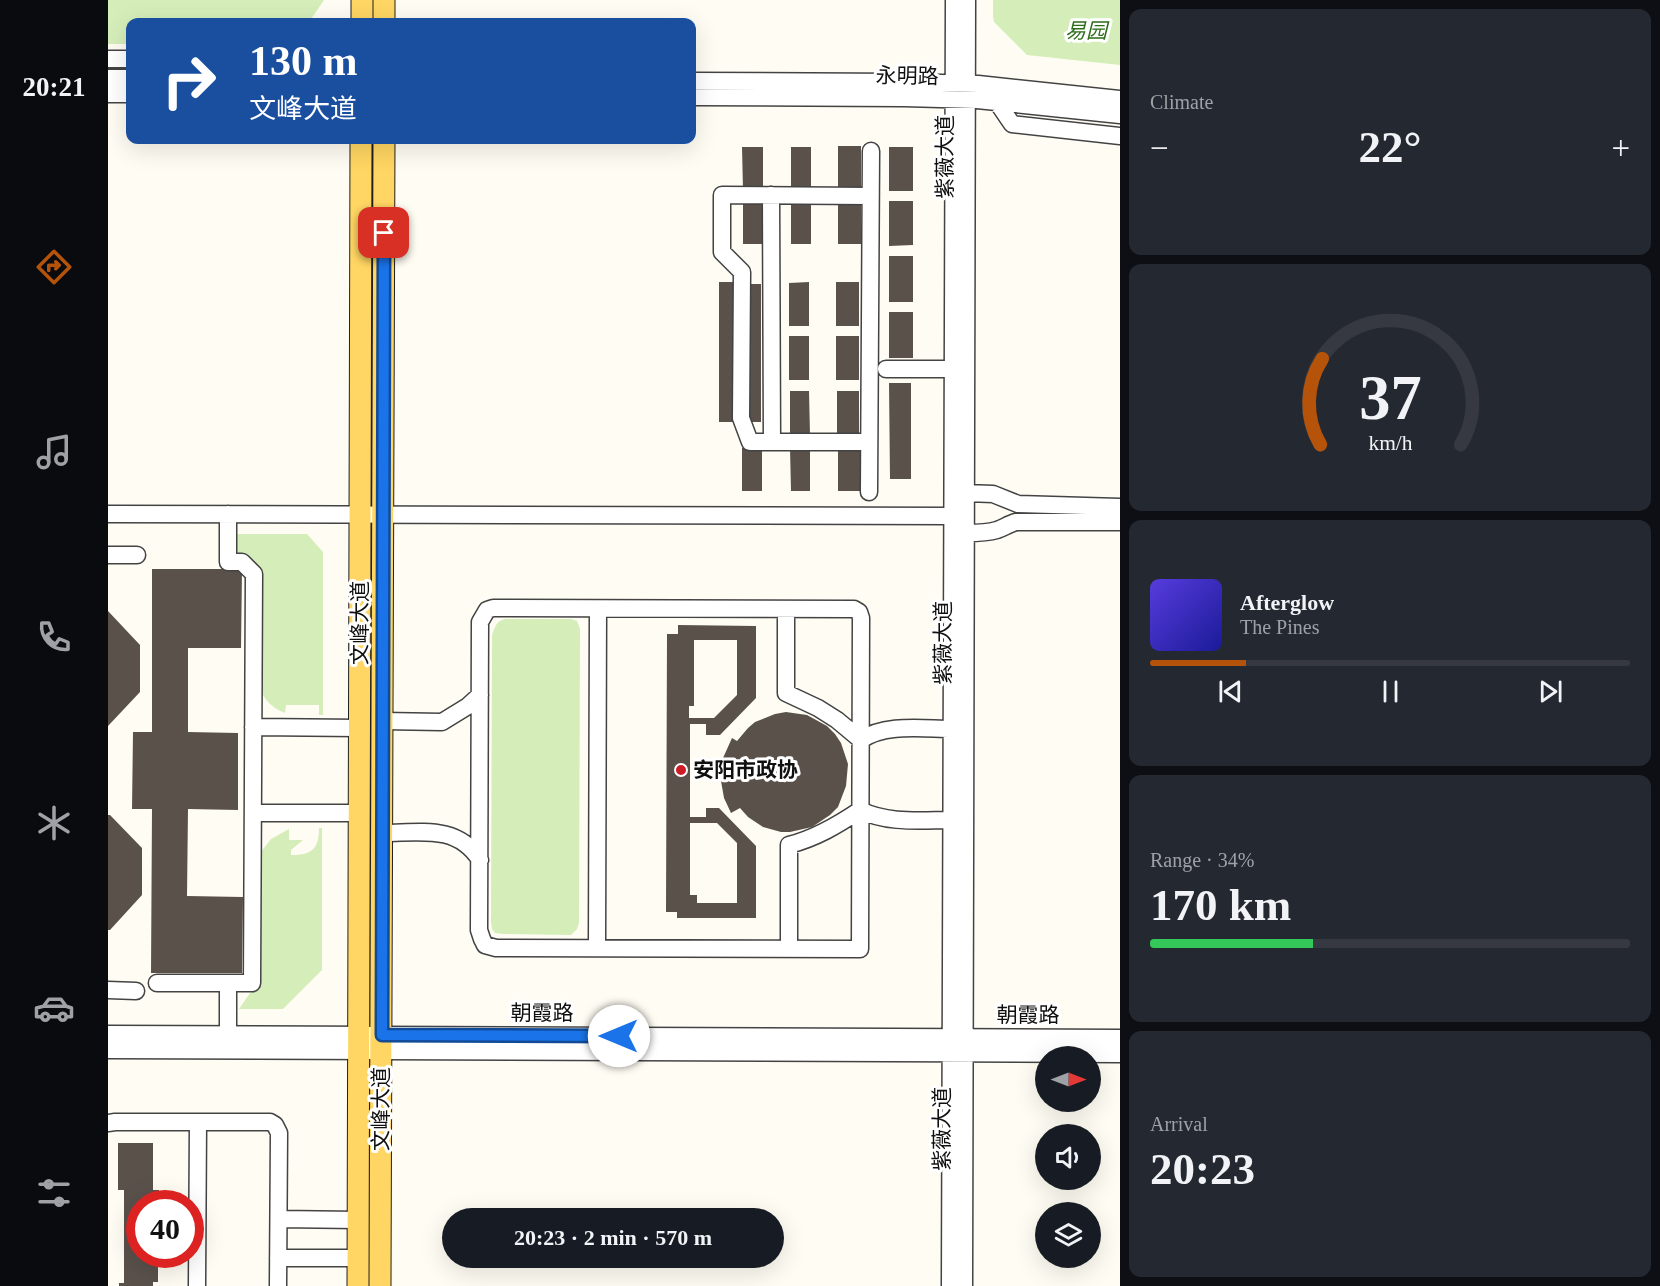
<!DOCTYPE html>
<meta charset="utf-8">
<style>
:root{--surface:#171b24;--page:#242831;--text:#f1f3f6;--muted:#9ea1a6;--line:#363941;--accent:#b45309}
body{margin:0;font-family:"Times New Roman","Noto Sans SC",serif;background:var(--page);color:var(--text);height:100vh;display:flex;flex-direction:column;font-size:22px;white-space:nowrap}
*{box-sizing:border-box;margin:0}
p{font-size:20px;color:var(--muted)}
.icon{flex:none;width:33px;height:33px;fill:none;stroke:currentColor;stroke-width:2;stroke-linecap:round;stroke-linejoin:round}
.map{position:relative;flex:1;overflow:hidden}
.drawer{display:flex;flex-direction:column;gap:9px;padding:9px;background:#0d0f14;width:540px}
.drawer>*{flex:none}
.top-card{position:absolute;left:18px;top:18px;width:570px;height:126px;border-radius:12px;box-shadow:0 6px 24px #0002;background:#1a4fa0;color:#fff;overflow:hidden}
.needle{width:39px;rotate:90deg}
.tools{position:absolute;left:927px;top:1046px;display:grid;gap:12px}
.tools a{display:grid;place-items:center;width:66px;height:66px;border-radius:50%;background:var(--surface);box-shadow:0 6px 24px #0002;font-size:30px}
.speed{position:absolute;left:18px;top:1190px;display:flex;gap:12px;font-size:30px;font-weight:700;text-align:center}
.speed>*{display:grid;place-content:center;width:78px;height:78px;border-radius:50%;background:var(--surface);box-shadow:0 6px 24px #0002;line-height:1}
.speed .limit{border:9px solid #d22;background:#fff;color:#111}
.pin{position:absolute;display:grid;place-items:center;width:51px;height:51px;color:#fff;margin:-26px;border-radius:12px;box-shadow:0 3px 9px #0006}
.me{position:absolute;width:66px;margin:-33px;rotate:270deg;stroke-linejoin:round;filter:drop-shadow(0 0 4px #0008)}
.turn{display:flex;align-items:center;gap:21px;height:126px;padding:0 24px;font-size:27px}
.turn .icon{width:78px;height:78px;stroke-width:2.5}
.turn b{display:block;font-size:42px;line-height:51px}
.big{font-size:45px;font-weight:800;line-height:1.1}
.drawer .widget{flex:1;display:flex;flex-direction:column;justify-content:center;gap:9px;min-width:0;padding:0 21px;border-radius:12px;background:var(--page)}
.drawer .dial{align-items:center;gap:0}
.dial svg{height:156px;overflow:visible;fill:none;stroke:var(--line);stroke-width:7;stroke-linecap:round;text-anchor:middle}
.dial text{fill:var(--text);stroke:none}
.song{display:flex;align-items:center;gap:18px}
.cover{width:72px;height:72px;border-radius:9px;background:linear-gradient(135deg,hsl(250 70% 55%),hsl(240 70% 35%))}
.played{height:6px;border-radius:3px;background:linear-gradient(90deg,var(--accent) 20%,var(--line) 20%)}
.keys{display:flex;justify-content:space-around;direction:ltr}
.heat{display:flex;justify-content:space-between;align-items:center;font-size:33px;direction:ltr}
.charge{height:9px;border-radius:4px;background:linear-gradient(90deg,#34c759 34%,var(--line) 0)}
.trip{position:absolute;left:334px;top:1208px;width:342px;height:60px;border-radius:30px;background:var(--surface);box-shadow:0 6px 24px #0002;font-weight:800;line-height:60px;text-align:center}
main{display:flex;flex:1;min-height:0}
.tabs{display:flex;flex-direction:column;width:108px;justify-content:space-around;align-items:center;background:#090b0e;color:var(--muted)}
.tabs .icon{width:42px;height:42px}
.tabs .selected{color:var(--accent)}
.tabs b{font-size:27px;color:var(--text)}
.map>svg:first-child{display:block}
.green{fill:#d5eeb9}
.building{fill:#5a514b;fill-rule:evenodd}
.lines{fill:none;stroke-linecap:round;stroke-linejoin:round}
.minor-casing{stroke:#434343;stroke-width:19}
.major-casing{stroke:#212121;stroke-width:23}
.minor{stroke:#fff;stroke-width:16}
.major{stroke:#ffd663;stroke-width:21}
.route-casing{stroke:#114b97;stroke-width:15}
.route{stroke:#1a73e8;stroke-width:10}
.poi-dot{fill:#cd1c27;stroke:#fff;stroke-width:2}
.labels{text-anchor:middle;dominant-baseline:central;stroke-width:6;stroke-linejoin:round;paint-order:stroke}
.park-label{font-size:21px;font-style:italic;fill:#2d6e1a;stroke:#fff}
.street-label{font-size:21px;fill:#101010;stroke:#fff}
.poi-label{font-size:21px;font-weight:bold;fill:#101010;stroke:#fff;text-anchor:start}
</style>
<main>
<nav class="tabs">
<b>20:21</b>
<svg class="icon selected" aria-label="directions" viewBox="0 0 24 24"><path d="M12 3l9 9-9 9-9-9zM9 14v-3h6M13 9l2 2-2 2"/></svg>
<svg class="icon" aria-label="music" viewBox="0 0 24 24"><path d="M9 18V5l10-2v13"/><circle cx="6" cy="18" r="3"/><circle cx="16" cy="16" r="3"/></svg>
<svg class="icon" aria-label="phone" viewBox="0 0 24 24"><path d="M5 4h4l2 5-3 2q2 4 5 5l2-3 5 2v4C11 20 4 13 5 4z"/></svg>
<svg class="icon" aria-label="climate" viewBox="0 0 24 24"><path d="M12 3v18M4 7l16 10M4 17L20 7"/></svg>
<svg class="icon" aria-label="car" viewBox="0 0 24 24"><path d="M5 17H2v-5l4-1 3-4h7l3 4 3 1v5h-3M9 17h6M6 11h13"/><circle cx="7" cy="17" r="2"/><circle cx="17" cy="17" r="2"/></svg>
<svg class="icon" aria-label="filters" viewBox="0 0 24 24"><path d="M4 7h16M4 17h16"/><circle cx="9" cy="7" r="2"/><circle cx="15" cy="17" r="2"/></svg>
</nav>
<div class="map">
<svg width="1012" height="1286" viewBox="0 0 1012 1286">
<rect width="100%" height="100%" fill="#fffcf3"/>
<path class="green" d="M0,0H216L201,22H22V44H0Z
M885,0H1012V65L919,55L886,22L885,17Z
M128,534H199L215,552V715H211V705H178L177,713C161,707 153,696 149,679L150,566L128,553Z
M397,619H463L469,621L472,629L471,923L469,929L463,935L395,934L387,933L384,929L383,922L384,635C387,627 388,621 397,619Z
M211,828H214V970L175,1009H131L149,983L152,853L163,839L181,829V840H195L183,850V855C203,855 211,850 211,828Z"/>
<path class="building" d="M730,146H753V190H730Z
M634,147H655V190H635Z
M683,147H703V190H683Z
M781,147H805V191H781Z
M635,200H655V244H635Z
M683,200H703V244H683Z
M730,200H753V244H730Z
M781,201H805V245L781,246Z
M781,256H805V302H781Z
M611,282H626L627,422H611Z
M701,282V326H681V283Z
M728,282H751V326H728Z
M640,284H653V422H640Z
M781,312H805V358H781Z
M681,336H701V380H681Z
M728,336H751V380H728Z
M781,383H803V479H782Z
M682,391H701L702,435H682Z
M729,391H751V435H729Z
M702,447V491H683L682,448Z
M730,447H752V491H730Z
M634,448H654V491H634Z
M44,569H134L133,648H80V732L130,733V810L80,809L79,896L135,897L134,973H43L44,809H24L25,732H44Z
M0,611L32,645V692L0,726Z
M570,625L648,626V698L612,735H598V724H582V817H598V808H611L648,846V918H569V912H558L559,634H570ZM586,640H629V695L606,718H581V706H586ZM582,823H609L629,843V903H589V895H582Z
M678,712L699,715L719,726L727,734L733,743L740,764L738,786L730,807L722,815L704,827L682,832H673L655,827L640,817L632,808L623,813L616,798L613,781L615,758L624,738L629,741L640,728L647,722L667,714Z
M0,815H2L34,848V895L2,930H0Z
M10,1143H45V1190H51V1203H32V1254H50V1282H45V1286H11V1283H16V1190H10Z"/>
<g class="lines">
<g class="minor-casing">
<path id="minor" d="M0,59H22
M0,78H22
M584,81L796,82L870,84L1012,99
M0,94H22
M584,97L796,98L869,100L1012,115
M889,102L904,124L1012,136
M663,195L664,442
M778,369H845
M761,442H642L633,418L634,272L614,252V195L762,196
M761,492L763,151
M858,493L885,494L910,504L1012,507
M0,514L845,516
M858,533C868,533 879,533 889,530C895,528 901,524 908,522H1012
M0,555H29
M385,608L746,609L751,612L753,618L752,949L388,948L377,945L374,939L371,930L372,622L379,610Z
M678,609V693L710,708L729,720L753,740C777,723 816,729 844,729
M275,721L334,722L360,706L372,695
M145,727L252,728
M145,813H251
M274,833C312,833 349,824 372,860
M489,948L490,609
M681,948V845C708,838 730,825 752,810C780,824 814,820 844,820
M49,983H144L146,574L134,562H120V514
M0,990L28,991
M0,1034L1012,1038
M120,1034V983
M0,1050L1012,1054
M0,1123L7,1122H162L167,1125L171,1133L170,1286
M171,1219L250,1220
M170,1258H250
M89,1286L90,1122
M842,1286L846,0
M856,1286L859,0"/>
</g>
<g class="major-casing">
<path id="major" d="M254,22V0
M276,22V0
M250,1286L253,140
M272,1286L276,140"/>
</g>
<use href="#minor" class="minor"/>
<use href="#major" class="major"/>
</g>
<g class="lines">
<g class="route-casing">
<path id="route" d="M276,233L274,1035L511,1036"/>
</g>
<use href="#route" class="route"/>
</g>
<circle class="poi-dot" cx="573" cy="770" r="6"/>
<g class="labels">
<g class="park-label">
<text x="978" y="31">易园</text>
</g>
<g class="street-label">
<text transform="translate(799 76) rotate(1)">永明路</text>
<text transform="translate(837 157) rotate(-90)">紫薇大道</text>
<text transform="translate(252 623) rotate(-90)">文峰大道</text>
<text transform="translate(835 643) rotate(-90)">紫薇大道</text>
<text x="434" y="1013">朝霞路</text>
<text x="920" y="1015">朝霞路</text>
<text transform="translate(273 1109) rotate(-90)">文峰大道</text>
<text transform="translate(834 1129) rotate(-90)">紫薇大道</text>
</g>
<g class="poi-label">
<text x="585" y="770">安阳市政协</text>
</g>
</g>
</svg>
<div class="tools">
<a><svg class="needle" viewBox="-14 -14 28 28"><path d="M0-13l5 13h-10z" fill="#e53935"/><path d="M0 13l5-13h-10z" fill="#9ea1a6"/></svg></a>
<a><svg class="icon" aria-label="sound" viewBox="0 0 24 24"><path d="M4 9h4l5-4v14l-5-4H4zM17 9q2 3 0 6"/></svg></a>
<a><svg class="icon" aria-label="layers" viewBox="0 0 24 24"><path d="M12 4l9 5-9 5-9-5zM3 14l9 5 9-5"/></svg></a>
</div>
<div class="speed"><div class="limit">40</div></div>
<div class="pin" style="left:276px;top:233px;background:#d93025"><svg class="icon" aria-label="arrive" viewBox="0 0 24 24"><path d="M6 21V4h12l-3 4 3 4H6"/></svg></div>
<svg class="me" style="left:511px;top:1036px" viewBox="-20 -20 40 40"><circle r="19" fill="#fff"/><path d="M0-13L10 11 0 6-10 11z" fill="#1a73e8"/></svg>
<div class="trip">20:23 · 2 min · 570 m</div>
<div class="top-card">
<div class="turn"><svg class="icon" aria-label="right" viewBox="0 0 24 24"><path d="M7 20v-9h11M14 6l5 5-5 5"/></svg><div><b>130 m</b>文峰大道</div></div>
</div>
</div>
<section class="drawer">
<div class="widget"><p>Climate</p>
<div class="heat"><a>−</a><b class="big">22°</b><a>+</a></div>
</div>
<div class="widget dial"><svg viewBox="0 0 100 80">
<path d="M14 69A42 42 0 1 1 86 69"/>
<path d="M14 69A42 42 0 0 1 15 25" stroke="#b45309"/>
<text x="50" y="56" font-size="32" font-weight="700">37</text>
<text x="50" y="72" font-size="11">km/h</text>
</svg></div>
<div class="widget">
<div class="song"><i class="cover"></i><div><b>Afterglow</b><p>The Pines</p></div></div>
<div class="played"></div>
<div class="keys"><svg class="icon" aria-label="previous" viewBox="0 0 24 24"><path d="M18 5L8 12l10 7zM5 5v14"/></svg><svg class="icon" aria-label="pause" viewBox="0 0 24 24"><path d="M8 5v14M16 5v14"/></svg><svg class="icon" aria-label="next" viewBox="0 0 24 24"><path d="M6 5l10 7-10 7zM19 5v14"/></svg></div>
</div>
<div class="widget"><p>Range · 34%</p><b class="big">170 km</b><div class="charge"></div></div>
<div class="widget"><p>Arrival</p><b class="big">20:23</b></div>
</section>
</main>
